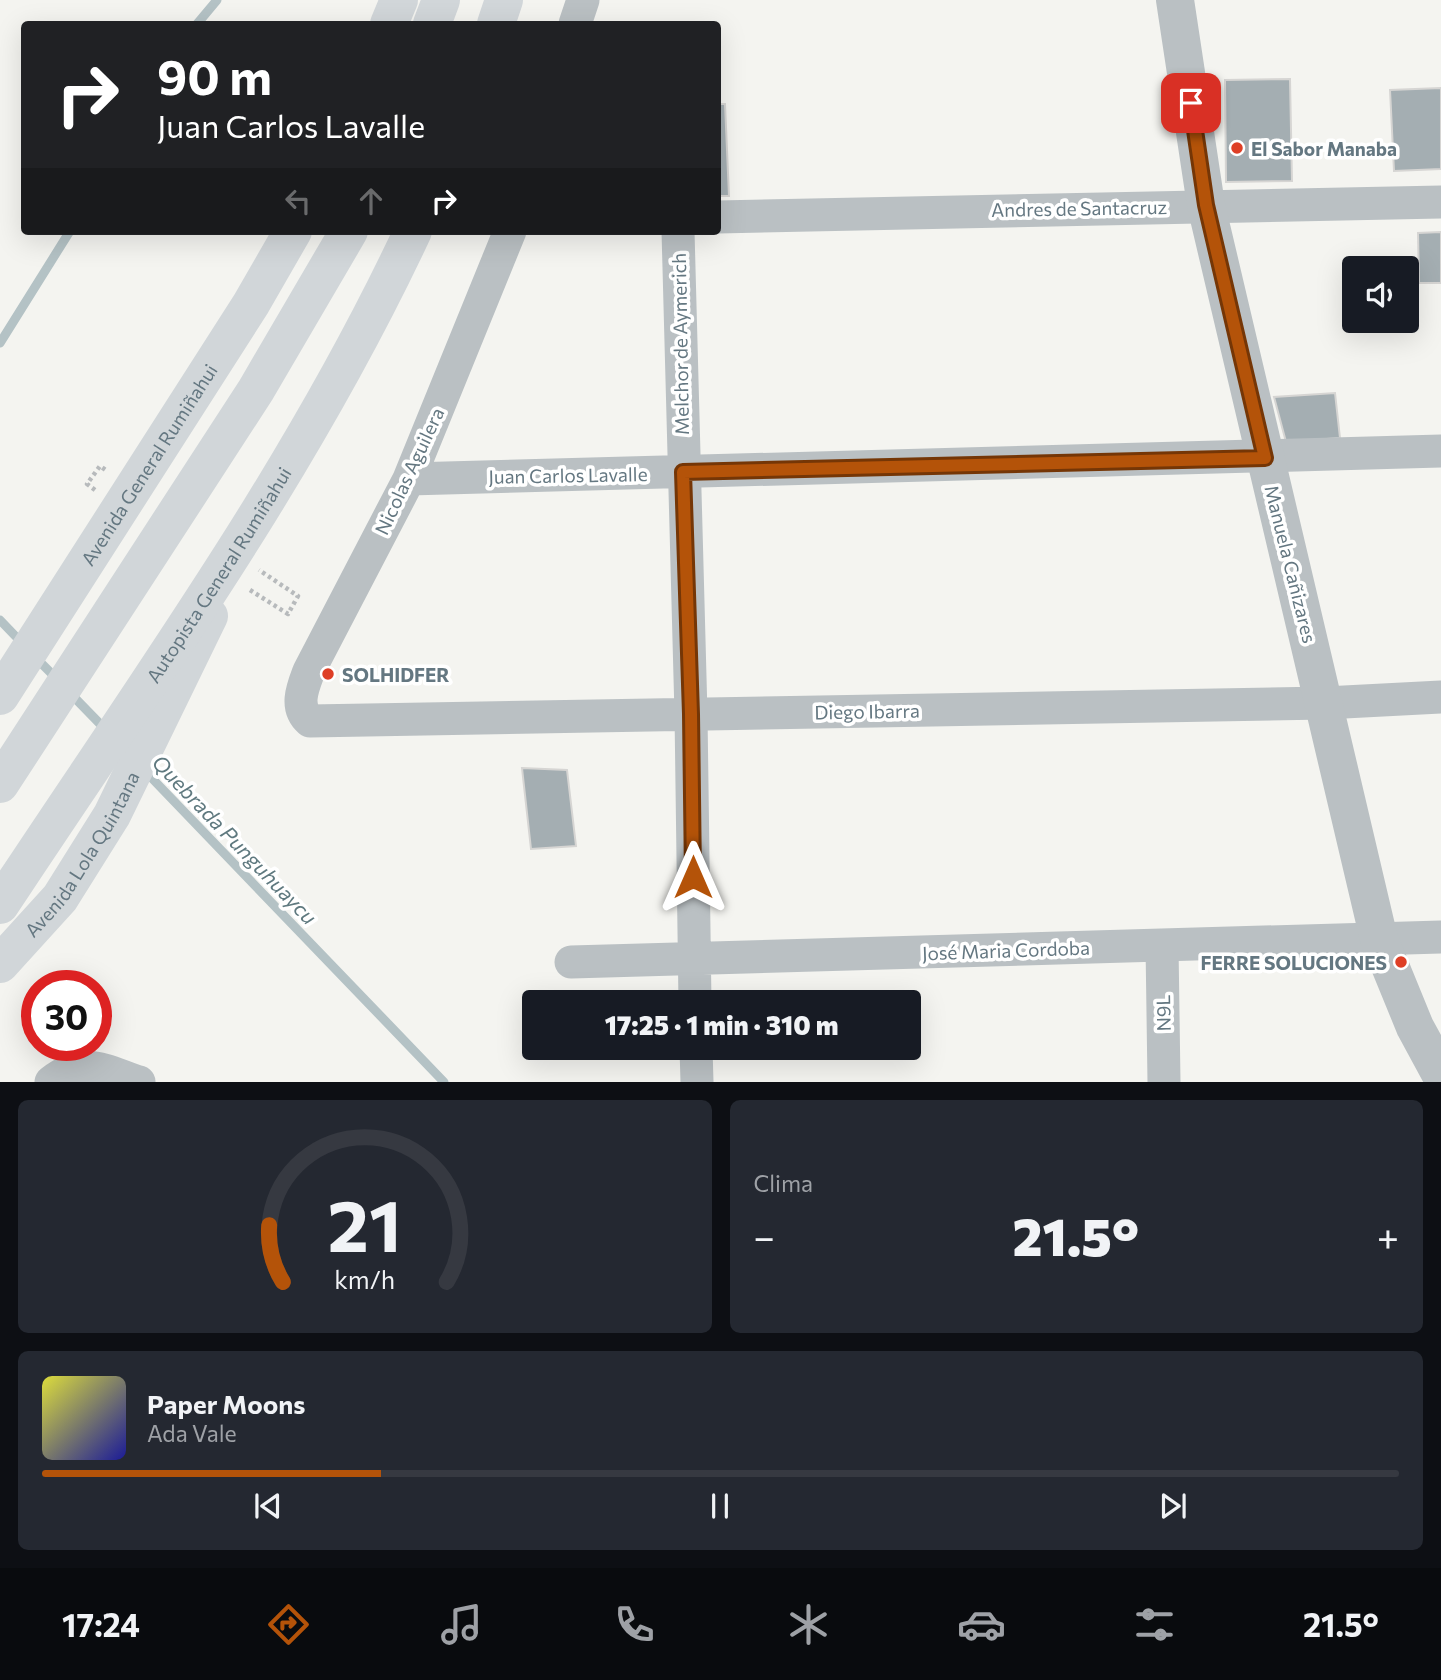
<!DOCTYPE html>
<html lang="es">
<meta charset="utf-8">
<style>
:root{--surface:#171b24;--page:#242831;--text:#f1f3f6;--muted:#9ea1a6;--line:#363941;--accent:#b45309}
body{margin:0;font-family:Commissioner,sans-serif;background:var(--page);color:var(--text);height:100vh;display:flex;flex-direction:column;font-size:26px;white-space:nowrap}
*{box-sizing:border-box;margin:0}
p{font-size:23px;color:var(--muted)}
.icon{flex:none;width:38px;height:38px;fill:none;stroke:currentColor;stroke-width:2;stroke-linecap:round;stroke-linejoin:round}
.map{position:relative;height:1082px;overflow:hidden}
.sheet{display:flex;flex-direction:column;gap:18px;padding:18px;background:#0d0f14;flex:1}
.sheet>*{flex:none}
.banner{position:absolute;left:21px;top:21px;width:700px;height:214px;border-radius:7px;box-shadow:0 7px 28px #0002;background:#202124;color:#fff;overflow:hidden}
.fabs{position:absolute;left:1342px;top:256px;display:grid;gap:14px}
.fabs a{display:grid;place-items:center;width:77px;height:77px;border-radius:7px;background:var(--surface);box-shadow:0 7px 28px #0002;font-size:35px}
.speed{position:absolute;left:21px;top:970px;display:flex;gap:14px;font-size:35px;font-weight:700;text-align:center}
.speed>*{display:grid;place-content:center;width:91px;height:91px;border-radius:50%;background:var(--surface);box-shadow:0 7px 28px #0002;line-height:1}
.speed .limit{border:10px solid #d22;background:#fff;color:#111}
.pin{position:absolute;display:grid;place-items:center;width:60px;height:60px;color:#fff;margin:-30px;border-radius:14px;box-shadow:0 4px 10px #0006}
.me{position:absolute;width:77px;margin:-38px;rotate:0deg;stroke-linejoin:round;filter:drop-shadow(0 0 5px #0008)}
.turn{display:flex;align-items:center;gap:24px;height:147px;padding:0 21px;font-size:32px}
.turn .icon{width:91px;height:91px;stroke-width:2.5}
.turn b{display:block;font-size:49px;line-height:60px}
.lanes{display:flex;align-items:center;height:66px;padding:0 21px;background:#0003;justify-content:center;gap:35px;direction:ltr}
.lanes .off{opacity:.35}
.big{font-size:52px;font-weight:800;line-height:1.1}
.sheet .widget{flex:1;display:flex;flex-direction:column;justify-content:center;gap:10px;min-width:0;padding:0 24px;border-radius:10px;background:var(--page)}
.sheet .dial{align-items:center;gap:0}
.dial svg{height:182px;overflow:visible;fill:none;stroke:var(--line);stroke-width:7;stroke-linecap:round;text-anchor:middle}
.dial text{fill:var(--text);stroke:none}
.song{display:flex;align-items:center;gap:21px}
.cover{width:84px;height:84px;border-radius:10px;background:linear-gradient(135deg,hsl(60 70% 55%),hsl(240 70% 35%))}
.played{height:7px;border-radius:4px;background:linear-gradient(90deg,var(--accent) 25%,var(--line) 25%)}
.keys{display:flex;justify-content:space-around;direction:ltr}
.heat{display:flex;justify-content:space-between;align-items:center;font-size:38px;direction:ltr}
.sheet .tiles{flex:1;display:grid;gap:18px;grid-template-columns:1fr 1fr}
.widget:last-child{grid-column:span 2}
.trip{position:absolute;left:522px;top:990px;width:399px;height:70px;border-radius:7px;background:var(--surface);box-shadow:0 7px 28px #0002;font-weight:800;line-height:70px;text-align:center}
.tab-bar{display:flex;height:112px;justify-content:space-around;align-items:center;background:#090b0e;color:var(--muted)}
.tab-bar .icon{width:49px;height:49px}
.tab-bar .on{color:var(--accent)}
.tab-bar b{font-size:32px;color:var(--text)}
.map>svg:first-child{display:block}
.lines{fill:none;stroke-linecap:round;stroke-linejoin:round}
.stream{stroke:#b4c2c5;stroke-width:9}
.building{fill:#a4aeb2;stroke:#d6d5d3;stroke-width:2}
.path{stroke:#b7babc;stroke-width:4.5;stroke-dasharray:3.5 3.5;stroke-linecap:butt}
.minor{stroke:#bac0c3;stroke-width:33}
.tertiary{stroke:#bac0c3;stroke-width:38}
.secondary{stroke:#d1d6d9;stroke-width:38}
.primary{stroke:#d1d6d9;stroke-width:38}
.trunk{stroke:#d1d6d9;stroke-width:38}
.route-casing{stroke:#753606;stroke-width:18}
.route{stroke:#b45309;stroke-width:12}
.poi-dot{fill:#de3f26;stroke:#fff;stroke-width:2.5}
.labels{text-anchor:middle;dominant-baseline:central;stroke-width:7;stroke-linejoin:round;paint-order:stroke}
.poi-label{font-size:19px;font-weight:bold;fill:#647781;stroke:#fff;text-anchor:start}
.street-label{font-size:19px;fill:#647781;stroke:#fff}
.water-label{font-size:21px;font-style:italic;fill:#5f797f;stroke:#fff}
</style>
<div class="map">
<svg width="1441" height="1082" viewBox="0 0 1441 1082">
<rect width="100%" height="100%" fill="#f4f4f0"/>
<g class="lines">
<path class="stream" d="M197,24L217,0
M0,343L70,231
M0,620L23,644
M35,657L57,679
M69,692L106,730
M144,770L444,1082"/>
</g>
<path class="building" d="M1290,79L1292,181L1226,182L1225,80Z
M1441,88V169L1394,171L1390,90Z
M718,104H725L729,196H718Z
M1441,232V283H1419L1418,233Z
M1335,393L1340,438L1286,442L1274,397Z
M522,768L567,770L576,846L531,849Z"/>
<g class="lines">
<path class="path" d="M95,490L87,484L100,466L107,471
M250,590L288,614L298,596L259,570"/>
<path class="minor" d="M575,24L583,0
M718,217L1441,202
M510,231L409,479L309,671C303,687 294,707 310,721L1325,703L1441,697
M678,231L691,714L695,1003
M409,479L1441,451
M1162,945L1164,1082
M571,962L1441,937
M696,1048L697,1082
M51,1082C84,1056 103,1070 139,1082"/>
<path class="tertiary" d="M1175,0L1206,205L1379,939L1415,1027L1441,1075"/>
<path class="secondary" id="s1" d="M0,964L60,898L112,815L209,616"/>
<g class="primary">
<path d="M389,24L399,0"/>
<path id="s2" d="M0,696L251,304L293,231"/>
</g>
<g class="trunk">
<path d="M432,24L441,0"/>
<path d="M496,24L504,0"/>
<path d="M0,784L256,390L349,231"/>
<path id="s3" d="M0,905C145,685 301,471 413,231"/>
</g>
</g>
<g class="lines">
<g class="route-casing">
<path id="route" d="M693,877L691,714L683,472L1265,458L1206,205L1191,103"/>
</g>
<use href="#route" class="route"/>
</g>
<g class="poi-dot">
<circle cx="1237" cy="148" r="7"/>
<circle cx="328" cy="674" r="7"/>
<circle cx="1401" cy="962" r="7"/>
</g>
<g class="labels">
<g class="poi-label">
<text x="1251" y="148">El Sabor Manaba</text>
<text x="342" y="674">SOLHIDFER</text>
<text x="1387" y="962" text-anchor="end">FERRE SOLUCIONES</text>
</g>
<g class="street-label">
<text transform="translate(1079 208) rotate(-1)">Andres de Santacruz</text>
<text transform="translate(680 344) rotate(-91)">Melchor de Aymerich</text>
<text stroke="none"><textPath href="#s2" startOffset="275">Avenida General Rumiñahui</textPath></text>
<text transform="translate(409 471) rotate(-65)">Nicolas Aguilera</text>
<text transform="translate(568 475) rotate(-1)">Juan Carlos Lavalle</text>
<text transform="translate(1291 564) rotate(76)">Manuela Cañizares</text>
<text stroke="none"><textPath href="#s3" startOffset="396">Autopista General Rumiñahui</textPath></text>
<text transform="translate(867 711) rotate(-1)">Diego Ibarra</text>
<text stroke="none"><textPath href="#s1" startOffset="138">Avenida Lola Quintana</textPath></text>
<text transform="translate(1006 950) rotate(-2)">José Maria Cordoba</text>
<text transform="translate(1163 1013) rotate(-91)">N9L</text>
</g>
<g class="water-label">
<text transform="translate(235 839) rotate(46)">Quebrada Punguhuaycu</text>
</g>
</g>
</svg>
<div class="fabs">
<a><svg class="icon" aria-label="sound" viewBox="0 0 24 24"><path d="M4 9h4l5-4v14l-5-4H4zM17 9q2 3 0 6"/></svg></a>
</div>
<div class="speed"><div class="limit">30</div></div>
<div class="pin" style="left:1191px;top:103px;background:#d93025"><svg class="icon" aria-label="arrive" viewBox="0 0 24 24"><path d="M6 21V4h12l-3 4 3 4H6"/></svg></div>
<svg class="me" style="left:693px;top:877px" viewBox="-20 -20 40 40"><path d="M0-17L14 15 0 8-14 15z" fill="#b45309" stroke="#fff" stroke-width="4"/></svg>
<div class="trip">17:25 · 1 min · 310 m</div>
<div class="banner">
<div class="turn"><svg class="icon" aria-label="right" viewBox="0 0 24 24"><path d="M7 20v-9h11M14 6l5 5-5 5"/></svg><div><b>90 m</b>Juan Carlos Lavalle</div></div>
<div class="lanes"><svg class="icon off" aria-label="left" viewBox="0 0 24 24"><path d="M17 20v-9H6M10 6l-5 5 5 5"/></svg><svg class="icon off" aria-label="ahead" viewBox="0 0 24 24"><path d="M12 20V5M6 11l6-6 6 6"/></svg><svg class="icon" aria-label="right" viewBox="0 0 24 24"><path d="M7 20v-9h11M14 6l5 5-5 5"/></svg></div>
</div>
</div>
<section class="sheet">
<div class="tiles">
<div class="widget dial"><svg viewBox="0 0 100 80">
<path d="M14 69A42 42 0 1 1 86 69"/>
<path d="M14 69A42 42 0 0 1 8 44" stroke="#b45309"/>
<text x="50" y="56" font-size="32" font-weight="700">21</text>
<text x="50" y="72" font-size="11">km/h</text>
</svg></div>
<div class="widget"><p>Clima</p>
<div class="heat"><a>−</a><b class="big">21.5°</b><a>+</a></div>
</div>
<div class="widget">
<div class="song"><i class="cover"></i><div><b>Paper Moons</b><p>Ada Vale</p></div></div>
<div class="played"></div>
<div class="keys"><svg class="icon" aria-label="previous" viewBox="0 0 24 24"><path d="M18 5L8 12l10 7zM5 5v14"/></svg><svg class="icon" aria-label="pause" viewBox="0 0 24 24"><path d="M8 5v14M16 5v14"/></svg><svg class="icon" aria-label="next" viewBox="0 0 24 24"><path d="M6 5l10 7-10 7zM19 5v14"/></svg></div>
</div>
</div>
</section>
<nav class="tab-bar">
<b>17:24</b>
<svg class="icon on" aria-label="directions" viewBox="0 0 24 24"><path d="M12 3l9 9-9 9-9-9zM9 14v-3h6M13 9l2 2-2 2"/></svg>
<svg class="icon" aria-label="music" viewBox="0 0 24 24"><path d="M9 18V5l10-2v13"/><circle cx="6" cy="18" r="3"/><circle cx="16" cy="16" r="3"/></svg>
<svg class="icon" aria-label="phone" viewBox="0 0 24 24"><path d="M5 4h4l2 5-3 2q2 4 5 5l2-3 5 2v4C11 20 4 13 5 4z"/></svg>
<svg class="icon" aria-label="climate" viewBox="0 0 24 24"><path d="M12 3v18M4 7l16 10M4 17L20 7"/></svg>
<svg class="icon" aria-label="car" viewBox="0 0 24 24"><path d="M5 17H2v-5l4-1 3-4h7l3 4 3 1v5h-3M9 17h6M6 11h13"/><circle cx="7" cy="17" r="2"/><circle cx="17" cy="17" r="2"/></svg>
<svg class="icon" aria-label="filters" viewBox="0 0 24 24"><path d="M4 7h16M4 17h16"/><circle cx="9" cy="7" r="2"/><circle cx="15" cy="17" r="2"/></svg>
<b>21.5°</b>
</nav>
